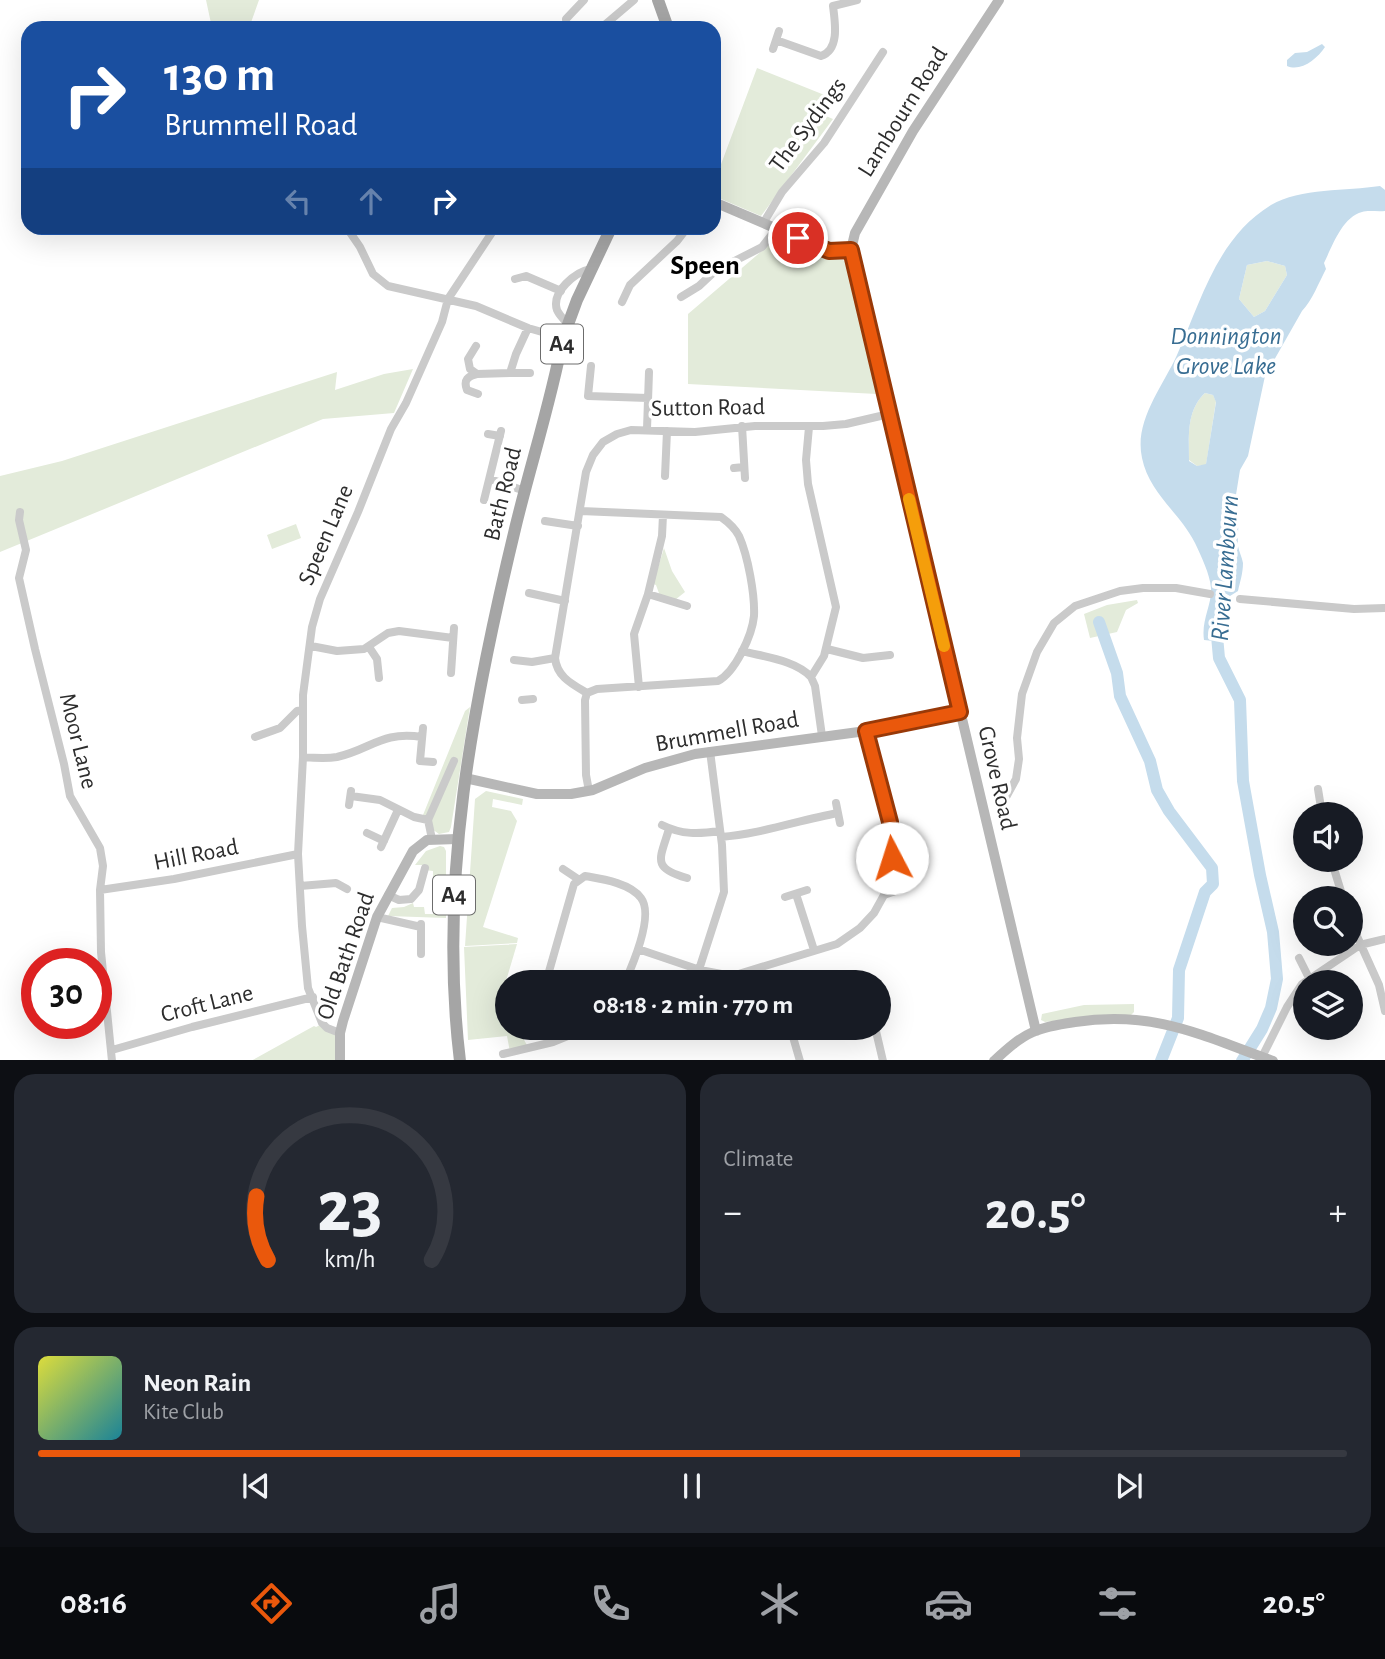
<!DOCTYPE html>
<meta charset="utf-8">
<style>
:root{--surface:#171b24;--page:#242831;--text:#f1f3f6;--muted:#9ea1a6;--line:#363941;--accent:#ea580c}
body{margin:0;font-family:"Alegreya Sans",sans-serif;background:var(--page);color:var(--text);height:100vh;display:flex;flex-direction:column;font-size:26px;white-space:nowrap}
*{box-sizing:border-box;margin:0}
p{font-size:23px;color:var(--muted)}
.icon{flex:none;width:38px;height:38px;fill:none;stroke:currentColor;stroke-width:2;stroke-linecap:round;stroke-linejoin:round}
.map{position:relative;height:1060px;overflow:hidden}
.panel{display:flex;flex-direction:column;gap:14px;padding:14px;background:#0d0f14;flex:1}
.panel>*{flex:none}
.guide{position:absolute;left:21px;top:21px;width:700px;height:214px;border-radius:21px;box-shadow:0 7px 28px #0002;background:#1a4fa0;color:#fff;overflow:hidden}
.controls{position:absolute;left:1293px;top:802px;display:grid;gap:14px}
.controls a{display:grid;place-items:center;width:70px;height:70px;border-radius:50%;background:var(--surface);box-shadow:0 7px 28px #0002;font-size:35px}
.speed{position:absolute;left:21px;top:948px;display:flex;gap:14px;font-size:35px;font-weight:700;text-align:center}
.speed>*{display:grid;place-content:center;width:91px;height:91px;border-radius:50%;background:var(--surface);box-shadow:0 7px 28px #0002;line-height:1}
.speed .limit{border:10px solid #d22;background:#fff;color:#111}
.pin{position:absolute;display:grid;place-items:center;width:60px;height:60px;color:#fff;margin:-30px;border:4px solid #fff;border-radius:50%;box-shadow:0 2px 7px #0007}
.me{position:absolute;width:77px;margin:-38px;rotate:355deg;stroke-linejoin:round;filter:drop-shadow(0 0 5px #0008)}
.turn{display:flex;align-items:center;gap:24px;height:147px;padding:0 28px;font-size:32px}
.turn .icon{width:91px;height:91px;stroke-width:2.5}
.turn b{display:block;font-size:49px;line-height:60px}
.lanes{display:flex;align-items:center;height:66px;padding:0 28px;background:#0003;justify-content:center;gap:35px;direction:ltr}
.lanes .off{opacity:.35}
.big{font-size:52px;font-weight:700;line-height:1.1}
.panel .widget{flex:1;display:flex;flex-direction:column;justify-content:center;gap:10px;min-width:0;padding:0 24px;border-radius:21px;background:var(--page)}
.panel .dial{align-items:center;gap:0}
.dial svg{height:182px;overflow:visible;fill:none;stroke:var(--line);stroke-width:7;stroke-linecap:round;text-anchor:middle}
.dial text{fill:var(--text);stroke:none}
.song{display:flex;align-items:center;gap:21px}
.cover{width:84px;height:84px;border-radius:10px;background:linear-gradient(135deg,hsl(60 70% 55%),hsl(190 70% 35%))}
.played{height:7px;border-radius:4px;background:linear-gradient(90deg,var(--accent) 75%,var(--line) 75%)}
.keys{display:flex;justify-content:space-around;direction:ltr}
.heat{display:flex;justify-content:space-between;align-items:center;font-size:38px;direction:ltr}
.panel .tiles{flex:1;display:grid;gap:14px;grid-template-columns:1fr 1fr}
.widget:last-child{grid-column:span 2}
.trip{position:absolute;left:495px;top:970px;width:396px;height:70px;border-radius:35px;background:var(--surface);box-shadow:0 7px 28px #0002;font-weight:700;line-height:70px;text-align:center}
.tabs{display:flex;height:112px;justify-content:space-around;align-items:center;background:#090b0e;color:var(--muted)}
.tabs .icon{width:49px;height:49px}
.tabs .on{color:var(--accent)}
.tabs b{font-size:32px;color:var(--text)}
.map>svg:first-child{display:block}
.green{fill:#e3ebda}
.water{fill:#c5dcec;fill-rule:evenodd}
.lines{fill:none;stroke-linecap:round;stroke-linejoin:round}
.river{stroke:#c5dcec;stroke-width:12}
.street{stroke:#cacaca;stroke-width:8}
.secondary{stroke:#b7b7b7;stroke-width:10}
.primary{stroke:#a5a5a5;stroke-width:12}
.route-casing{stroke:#983908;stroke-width:18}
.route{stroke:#ea580c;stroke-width:12}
.slow{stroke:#f59e0b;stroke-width:12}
.labels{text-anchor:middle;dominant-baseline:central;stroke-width:7;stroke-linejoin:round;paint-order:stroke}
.shield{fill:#fff;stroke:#6c6c6c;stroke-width:2}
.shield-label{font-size:23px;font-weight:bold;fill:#2d2d2d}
.street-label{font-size:24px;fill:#2d2d2d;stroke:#fff}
.water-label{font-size:26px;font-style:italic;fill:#386d92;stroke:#fff}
.quarter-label{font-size:28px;font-weight:bold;fill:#000;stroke:#fff}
</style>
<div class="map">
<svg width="1385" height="1061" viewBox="0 0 1385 1061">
<rect width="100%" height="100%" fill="#fff"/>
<path class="green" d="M206,0H259L249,28H212Z
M757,68L827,96L819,113L833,119L761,216L714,196V183Z
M786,235L845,261L849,270L877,394L688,384V314L770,244L782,248Z
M1267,261L1285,266L1287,275L1265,311L1254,317L1239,299L1247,265Z
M413,369L394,413L323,419L0,552V476L62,461L337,372L335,390L384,374Z
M1205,393L1213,395L1216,401L1206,465L1197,466L1189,460C1189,436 1186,411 1205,393Z
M296,524L301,538L272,549L267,535Z
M664,548L672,571L685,592L675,600L660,596L656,585L653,584Z
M1137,600L1138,603L1126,610L1117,632L1090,638L1084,614L1107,605Z
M470,707L451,827L449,832L439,834L432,829L423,815L465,711Z
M486,791L523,799L522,805L493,799L492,807L511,811L517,821L483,927L518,938L517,943L465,946L475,799Z
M440,846L444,847L446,851V918L388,916L392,908L404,907L413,903L414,907H424L425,914H433V871L425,870V865H415L426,851Z
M517,944L506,981L508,1027H517L528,1047L510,1052L507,1036L468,1040L464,947Z
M1134,1004V1012L1131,1015L1091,1016L1045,1022L1041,1020L1042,1014L1084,1005Z
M322,1024L335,1032L337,1060L251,1061L314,1026L316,1027Z"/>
<path class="water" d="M1322,44L1325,47C1317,59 1301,72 1287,66V60L1295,53L1307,52Z
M1380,186L1385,190V211C1378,212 1368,210 1362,212C1342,217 1332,247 1324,263L1326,269C1319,282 1312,301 1302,311L1265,376L1248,456L1240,470L1234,507C1241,519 1237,533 1238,546C1239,552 1242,557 1243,563C1243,573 1240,582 1238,591L1230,596L1221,595V600L1229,603L1220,635L1214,641L1204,640C1201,620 1212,605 1211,588C1210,574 1201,556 1195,543C1180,513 1149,493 1142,458C1134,421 1162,388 1177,355C1201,301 1217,238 1271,205C1300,188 1347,191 1380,186ZM1267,261L1285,266L1287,275L1265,311L1254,317L1239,299L1247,265ZM1205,393L1213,395L1216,402L1206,464L1197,466L1189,461C1189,436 1186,411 1205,393Z"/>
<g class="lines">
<path class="river" d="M1099,622L1117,673L1120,696L1150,761L1157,790L1169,811L1212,868L1213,884L1205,892L1179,970L1178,1018L1161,1061
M1216,625L1219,658L1240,700L1243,781L1260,875L1273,932L1277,979L1271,1008L1262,1029L1242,1061"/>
<path class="street" d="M567,28L566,19L584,0
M601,28L634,0
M776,40L821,56C840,50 835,22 833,6L857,0
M773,49L779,31
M764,222L782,192L824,143L883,52
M347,228L360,247L373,274L388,286L476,306L528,328L563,338
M515,279L526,276L561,291
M681,297L699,286L715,271L762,247L777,228
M622,302L630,285L677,241L687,228
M567,324C564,319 559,315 557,310C551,292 575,272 591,269
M476,346L468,359L470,369L477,374L510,373L516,354L528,328
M591,366L588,396L648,398
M510,373H530
M477,374C468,376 463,380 467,390L478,394
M742,426L745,478
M809,427L806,460L808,484L836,607L824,656L811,677L815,686L822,736
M647,429L649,372
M488,434L500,436
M734,468L744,467
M665,476L667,431
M490,479L525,491
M484,500L501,431
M581,511L721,517C728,522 735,528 739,536C748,556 755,595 754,616C752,636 735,672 718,681L597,689L587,693
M20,512L19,520L26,550L19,578L35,649L64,764L70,796L100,848L103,866L100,890L101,952L112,1061
M545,521L578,526
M529,593L565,601
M648,594L687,606
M1240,599L1354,609L1385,608
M311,646L337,651L364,649L388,633L399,631L453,638
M369,647L377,659L379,678
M827,649L863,658L890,655
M742,651C764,657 795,660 811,677
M514,660L532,662L555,658
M451,673L454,628
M639,687L634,634L648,594L662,536L663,515
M587,693C572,684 557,677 555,658L586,472L593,455L603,442L617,434L631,430L695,432L755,426H823L846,424L889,414
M587,693L585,700L586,775L589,791
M522,700L533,699
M423,728L420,761L433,762
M255,737L280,728L297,711L303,710
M303,757C314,758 326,759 337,757C372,749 381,731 422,737
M1318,789L1322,814
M351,796L380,800L414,817L428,820
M1005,799L1016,779L1019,759L1017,738L1022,694L1037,652L1054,623L1075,606L1120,591L1143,588H1176L1210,594
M836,803L840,823
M349,805L351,791
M662,825C682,835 699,834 720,831
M669,829C660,859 651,868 687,878
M367,833L384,841
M721,837C761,834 799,820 838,813
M432,839L428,820L454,761
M381,847L398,810
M1331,859L1343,898
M563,869L578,879
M300,886L336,883L347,889
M100,890L174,879L298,854
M796,894L814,950
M388,895L399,900L411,899L419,890L425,868
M884,895L904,888L907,880L906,869L892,858
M785,897L807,890
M377,917L421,927
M1351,923L1379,985L1385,1011
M638,949L700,970L732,976L837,944L860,928L874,913L884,895L892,858L890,822L866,731
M421,954V924
M1299,958L1309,978
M546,982L574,884L585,876C602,879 630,883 641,898C654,915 633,964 625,982
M695,982L724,892L722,845L710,751
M783,1027L793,1037L800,1061
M875,1027L883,1061
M676,1031L678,1027
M340,1033L327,1028L322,1023L308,988L302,926L298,854L303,757V695L312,627L320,599L358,512L391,429L406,403L442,322L448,299L495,228
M829,1034L828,1028L832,1027
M112,1050L192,1027L313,997
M503,1054L553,1042L590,1027
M1262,1057L1287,1007L1302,984L1360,945L1385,939"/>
<path class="secondary" d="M999,0L913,131L855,233L851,250L1036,1031
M714,202L829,251L851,250
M465,778L537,794H571L593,790L645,768L695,754L866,731L960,712
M340,1061V1033L343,1021L377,917L413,851L427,840L457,839
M994,1061C1006,1050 1019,1038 1033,1032C1046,1026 1061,1024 1075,1022C1154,1010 1201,1035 1273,1061"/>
<path class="primary" d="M658,0L668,28
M460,1061C438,881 473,703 515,529C530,466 551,402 563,338L577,300L611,228"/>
</g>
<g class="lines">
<g class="route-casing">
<path id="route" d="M798,238L829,251L851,250L960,712L866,731L890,822L892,858"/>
</g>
<use href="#route" class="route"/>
<path class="slow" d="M909,499L944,646"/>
</g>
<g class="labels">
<g class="shield">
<rect x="541" y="324.5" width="42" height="39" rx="5"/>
<rect x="433" y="875.5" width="42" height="39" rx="5"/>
</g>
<g class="shield-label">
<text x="562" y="344">A4</text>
<text x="454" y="895">A4</text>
</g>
<g class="street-label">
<text transform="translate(903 112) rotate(-58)">Lambourn Road</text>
<text transform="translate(808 125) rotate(-53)">The Sydings</text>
<text transform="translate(708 408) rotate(-1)">Sutton Road</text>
<text transform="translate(503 494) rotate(-76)">Bath Road</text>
<text transform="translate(326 535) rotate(-67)">Speen Lane</text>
<text transform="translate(727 732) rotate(-10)">Brummell Road</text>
<text transform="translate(78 741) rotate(76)">Moor Lane</text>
<text transform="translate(997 778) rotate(77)">Grove Road</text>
<text transform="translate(196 855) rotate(-11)">Hill Road</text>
<text transform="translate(346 956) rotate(-71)">Old Bath Road</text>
<text transform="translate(207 1004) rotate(-14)">Croft Lane</text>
</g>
<g class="water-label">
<text x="1226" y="336">Donnington<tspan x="1226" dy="30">Grove Lake</tspan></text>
<text transform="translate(1225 568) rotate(-86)">River Lambourn</text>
</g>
<g class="quarter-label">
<text x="705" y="266">Speen</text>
</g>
</g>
</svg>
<div class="controls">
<a><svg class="icon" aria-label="sound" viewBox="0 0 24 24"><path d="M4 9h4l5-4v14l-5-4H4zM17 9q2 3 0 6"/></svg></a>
<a><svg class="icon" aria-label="search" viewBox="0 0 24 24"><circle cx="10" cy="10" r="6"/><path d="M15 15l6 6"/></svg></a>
<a><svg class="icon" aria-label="layers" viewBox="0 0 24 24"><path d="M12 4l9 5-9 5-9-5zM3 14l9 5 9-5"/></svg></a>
</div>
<div class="speed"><div class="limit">30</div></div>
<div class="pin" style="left:798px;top:238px;background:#d93025"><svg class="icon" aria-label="arrive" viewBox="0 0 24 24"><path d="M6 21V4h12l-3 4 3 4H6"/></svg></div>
<svg class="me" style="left:892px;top:858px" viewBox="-20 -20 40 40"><circle r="19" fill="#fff"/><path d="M0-13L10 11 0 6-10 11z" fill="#ea580c"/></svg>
<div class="trip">08:18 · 2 min · 770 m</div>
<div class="guide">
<div class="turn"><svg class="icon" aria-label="right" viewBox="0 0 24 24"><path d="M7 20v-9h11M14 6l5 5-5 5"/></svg><div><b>130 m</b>Brummell Road</div></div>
<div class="lanes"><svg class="icon off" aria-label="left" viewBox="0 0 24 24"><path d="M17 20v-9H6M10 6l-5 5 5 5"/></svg><svg class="icon off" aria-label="ahead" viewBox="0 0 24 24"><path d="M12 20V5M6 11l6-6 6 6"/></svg><svg class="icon" aria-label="right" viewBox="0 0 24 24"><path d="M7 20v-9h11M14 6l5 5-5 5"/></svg></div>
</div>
</div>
<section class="panel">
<div class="tiles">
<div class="widget dial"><svg viewBox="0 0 100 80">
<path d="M14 69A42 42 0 1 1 86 69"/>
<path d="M14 69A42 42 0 0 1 9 41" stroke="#ea580c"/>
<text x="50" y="56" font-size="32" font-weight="700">23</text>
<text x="50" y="72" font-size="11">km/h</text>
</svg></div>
<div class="widget"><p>Climate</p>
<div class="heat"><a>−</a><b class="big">20.5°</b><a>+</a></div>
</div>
<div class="widget">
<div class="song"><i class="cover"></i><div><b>Neon Rain</b><p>Kite Club</p></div></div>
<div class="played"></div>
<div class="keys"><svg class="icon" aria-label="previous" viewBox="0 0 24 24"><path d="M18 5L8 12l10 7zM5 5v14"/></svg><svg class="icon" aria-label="pause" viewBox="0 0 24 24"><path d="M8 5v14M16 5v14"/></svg><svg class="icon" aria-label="next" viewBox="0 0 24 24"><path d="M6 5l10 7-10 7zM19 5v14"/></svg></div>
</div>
</div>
</section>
<nav class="tabs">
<b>08:16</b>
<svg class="icon on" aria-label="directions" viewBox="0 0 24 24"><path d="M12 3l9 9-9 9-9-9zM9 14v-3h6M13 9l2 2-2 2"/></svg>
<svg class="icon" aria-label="music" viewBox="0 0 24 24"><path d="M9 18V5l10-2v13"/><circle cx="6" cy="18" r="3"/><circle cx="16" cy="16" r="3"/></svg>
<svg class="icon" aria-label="phone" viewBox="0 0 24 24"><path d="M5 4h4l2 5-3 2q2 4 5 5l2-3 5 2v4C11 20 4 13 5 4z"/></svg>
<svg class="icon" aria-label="climate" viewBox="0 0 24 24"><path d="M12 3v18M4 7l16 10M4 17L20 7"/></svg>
<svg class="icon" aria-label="car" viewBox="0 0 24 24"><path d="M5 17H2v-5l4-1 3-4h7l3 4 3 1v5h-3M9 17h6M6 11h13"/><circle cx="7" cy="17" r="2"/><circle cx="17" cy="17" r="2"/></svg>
<svg class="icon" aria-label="filters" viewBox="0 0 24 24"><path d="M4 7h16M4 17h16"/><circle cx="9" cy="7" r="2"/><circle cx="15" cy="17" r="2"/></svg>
<b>20.5°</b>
</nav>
